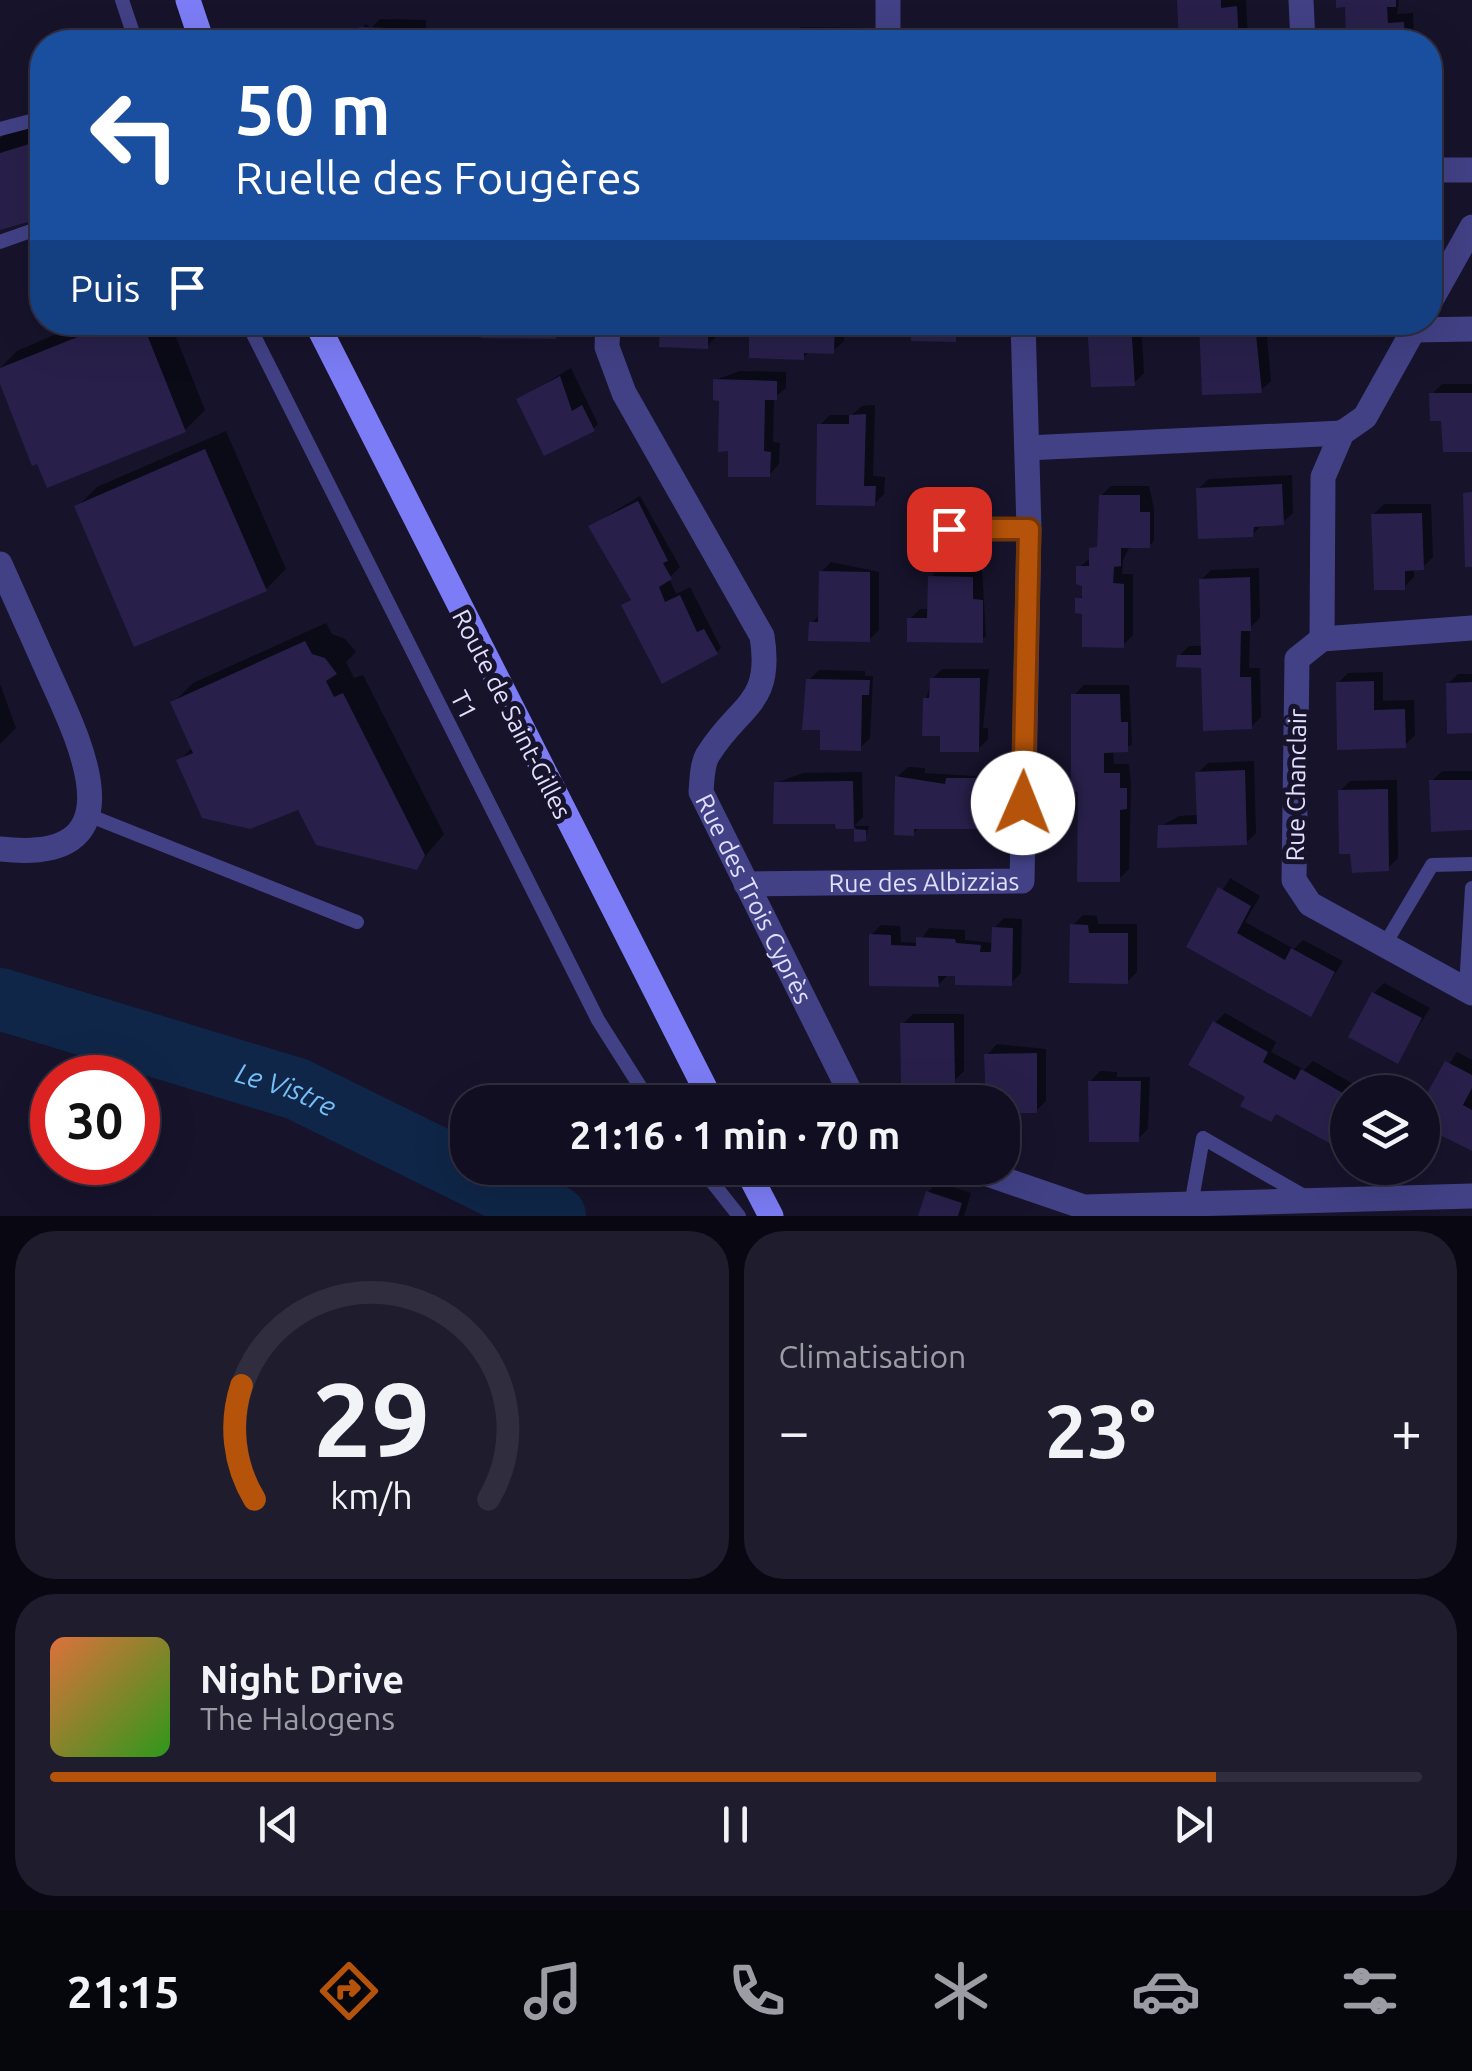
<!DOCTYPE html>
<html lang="fr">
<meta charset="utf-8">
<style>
:root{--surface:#100e20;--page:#1e1c2d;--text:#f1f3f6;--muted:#9c9ca5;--line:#302e3e;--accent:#b45309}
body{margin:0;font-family:Ubuntu,sans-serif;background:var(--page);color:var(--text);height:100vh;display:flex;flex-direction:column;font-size:38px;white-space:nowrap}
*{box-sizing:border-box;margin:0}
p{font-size:32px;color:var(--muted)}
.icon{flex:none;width:55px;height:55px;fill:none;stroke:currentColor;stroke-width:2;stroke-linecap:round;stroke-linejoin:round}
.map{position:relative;height:1216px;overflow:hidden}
.panel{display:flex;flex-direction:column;gap:15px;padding:15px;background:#090812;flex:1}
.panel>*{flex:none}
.top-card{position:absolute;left:30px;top:30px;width:1412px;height:305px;border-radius:40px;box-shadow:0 10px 40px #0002,0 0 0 2px var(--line);background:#1a4fa0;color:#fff;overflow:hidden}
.fabs{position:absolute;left:1330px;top:1075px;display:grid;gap:20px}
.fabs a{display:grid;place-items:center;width:110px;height:110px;border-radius:50%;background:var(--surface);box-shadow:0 10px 40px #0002,0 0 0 2px var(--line);font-size:50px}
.speed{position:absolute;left:30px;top:1055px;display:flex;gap:20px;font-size:50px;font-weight:700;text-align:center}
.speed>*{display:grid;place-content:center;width:130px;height:130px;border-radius:50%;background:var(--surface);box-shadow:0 10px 40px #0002,0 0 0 2px var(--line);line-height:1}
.speed .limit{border:15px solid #d22;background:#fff;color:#111}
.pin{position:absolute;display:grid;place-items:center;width:85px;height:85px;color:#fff;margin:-42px;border-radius:20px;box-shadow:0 5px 15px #0006}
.me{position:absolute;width:110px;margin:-55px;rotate:1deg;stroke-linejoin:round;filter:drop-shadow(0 0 8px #0008)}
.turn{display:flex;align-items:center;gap:35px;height:210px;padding:0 40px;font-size:45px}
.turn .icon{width:130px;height:130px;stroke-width:2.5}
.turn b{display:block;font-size:70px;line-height:85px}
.then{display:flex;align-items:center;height:95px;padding:0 40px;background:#0003;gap:20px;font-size:38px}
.big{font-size:75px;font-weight:700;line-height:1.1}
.panel .widget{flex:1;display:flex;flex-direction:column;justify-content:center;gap:15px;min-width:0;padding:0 35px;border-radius:40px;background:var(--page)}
.panel .dial{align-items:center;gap:0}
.dial svg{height:260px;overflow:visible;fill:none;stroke:var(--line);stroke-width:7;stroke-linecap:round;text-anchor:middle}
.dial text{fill:var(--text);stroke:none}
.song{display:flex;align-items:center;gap:30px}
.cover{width:120px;height:120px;border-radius:15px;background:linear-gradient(135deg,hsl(20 70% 55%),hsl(110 70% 35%))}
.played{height:10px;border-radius:5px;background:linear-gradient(90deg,var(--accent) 85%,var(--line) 85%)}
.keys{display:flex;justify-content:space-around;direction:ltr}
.heat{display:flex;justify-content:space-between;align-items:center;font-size:55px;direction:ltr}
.panel .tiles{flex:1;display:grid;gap:15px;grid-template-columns:1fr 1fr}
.widget:last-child{grid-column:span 2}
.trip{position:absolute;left:450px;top:1085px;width:570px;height:100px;border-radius:40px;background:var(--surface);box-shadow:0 10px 40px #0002,0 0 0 2px var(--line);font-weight:700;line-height:100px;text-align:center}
.dock{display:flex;height:160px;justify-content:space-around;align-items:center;background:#06060d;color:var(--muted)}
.dock .icon{width:70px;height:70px}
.dock .current{color:var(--accent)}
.dock b{font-size:45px;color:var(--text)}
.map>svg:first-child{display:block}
.shadow{fill:#0007}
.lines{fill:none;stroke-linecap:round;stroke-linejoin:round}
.river{stroke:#0f2648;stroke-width:62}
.building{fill:#28204a}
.lane{stroke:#424186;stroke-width:14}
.street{stroke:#424186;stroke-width:25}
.secondary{stroke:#7c7df6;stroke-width:25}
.route-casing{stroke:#753606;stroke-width:25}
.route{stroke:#b45309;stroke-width:18}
.labels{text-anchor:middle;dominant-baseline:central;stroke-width:10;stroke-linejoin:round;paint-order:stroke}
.street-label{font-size:25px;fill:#e1dffd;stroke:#16132b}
.water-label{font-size:28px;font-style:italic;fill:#74bef6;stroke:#16132b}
</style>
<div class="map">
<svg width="1472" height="1216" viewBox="0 0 1472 1216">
<rect width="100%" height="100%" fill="#16132b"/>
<path class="shadow" d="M1180,0H1246L1248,42H1182Z
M1339,0H1399L1397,14L1413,13L1414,42H1348L1347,5Z
M380,19L426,20V42H362V28L366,24L371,28Z
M801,27L864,28V42H790Z
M501,28L579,30V42H491Z
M726,32L780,33V42H687L691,38L720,39Z
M944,37L1001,39V42H939Z
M1022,40L1101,42H1020Z
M42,122V215L0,227V139L6,133Z
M84,322H170L205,410L185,430L0,378V368L17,351Z
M662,322H717V336L707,346Z
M759,322H844V341L833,351H810L803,358L752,330Z
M957,322H965V329L955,339L949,330Z
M1090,322H1141L1144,373L1134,383Z
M1202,322L1266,325L1271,381L1260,391Z
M571,368L598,424L593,429L519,399Z
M740,371L786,372V388L774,398L773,442L780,443L779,464L769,475L731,445L715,380Z
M1442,384H1472V449L1443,419L1432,394Z
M875,405L873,476L885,477L884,494L874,504L820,425L830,415H852L862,406Z
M226,431L286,569L266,589L77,507L97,487Z
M1292,475L1293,513L1282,523L1263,524L1252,535L1198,489L1209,479Z
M1111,486H1149L1154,508V541L1149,546H1130L1123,560L1122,574H1133V635L1123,645L1078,599L1085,595L1079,567L1092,557L1099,542L1101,496Z
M640,496L680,567L669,578L676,594L690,587L721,648L717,652L624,606L632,598L591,526Z
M1384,504H1431L1433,557L1423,567L1414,568V577L1404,587L1373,515Z
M831,562L879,572V630L869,640L811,623L821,614V572Z
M941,567L982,568L986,636L982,640L910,619L920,609H930L931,577Z
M1259,568L1260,618L1250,628L1249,668H1260L1261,717L1251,727L1204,666L1179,656L1189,646H1203L1201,580L1211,570Z
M326,623L332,634L345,639L356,652L346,662L354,678L363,675L444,834L416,867L300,807L179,761L193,747L173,703L193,683Z
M942,669H989L983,728H988V739L978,749L942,734L926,699L932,679Z
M819,670L865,671V676H873L870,738L860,748L823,728L809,680Z
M1383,672V701L1414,700L1415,735L1405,745L1338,683L1348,673Z
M1458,674H1472V731L1448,684Z
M0,684L16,728L0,744Z
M1084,685H1129L1132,745L1113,750L1114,764H1129L1131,784L1129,869L1119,879L1080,789L1074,695Z
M1254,761L1256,833L1246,843L1161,826L1179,816L1199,815L1198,773L1208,763Z
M908,767L925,768V773L990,777L989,817L979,827L920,826L913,834L897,777Z
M1442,771H1472V828L1432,781Z
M862,772L863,817L854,826H869L865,839H857L856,827L838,826L776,783L803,773Z
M1397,780L1398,858L1388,868L1340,791L1350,781Z
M1230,878L1260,896L1245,922L1294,949L1303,940L1343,961L1310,1014L1189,946Z
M1083,915L1097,916L1098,924H1137V972L1127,982L1073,925Z
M1004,918L1022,919L1021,973L1011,983L949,974L938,985L871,935L881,925L900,926L901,942L919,943L929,928L965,930V940L994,943V928Z
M1384,983L1430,1008L1397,1061L1374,993Z
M1225,1013L1276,1042L1271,1052L1290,1062L1304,1070L1313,1061L1364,1090L1348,1092V1119L1331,1141L1248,1096L1215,1023Z
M913,1014H964V1071L954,1081L903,1024Z
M997,1044L1046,1049V1101L1036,1111L988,1102L987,1055Z
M1457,1052L1472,1060V1148L1422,1107Z
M1100,1071L1117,1072V1077H1150L1148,1129L1138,1139L1090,1082Z
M1422,1160L1427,1167L1422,1171L1395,1172L1396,1168H1422Z
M938,1182L971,1193L964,1216H920L928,1192Z"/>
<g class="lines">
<path class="river" id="s1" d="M0,999L297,1089L555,1216"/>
</g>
<path class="building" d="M1177,0H1221V8L1237,6L1239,42H1179Z
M1336,0H1396V7H1387L1388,23L1404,22L1405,42H1346L1345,7L1336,8Z
M359,27L417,29V42H359Z
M788,36L855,37V42H787Z
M489,37L561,39V42H489Z
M42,140V218L0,230V153Z
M81,322H142L186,432L47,488L37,464L32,466L0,384V368L85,334Z
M481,322H561L563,329L555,339L481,338Z
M660,322H708V349L659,347Z
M773,322H835L834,354L804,353V360L749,358V329L772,331Z
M911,322H956V342L911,341Z
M1087,322H1131L1135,386L1091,387Z
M1199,322H1241L1242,335L1256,334L1262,393L1202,395Z
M1317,322H1362V333L1317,334Z
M560,376L572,411L582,405L595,431L544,456L516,399Z
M713,379L777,381V400H765L764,451L771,452L770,477H728V451L718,452L719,401L713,400Z
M1429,393H1472V452H1443L1441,421H1430Z
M866,414L864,486H876L875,506L816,505L817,424H849V415Z
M205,449L267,591L134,647L74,506Z
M1282,484L1284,525L1254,527L1253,537L1198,539L1196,488Z
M1472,492V567H1465L1463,493Z
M1099,495H1140V512H1150V548H1121V566L1114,567L1113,583L1124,584V648L1082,647V614L1075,613V598H1082V586L1076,584V566H1089V548L1097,547Z
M638,501L668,561L663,563L672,579L659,587L665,602L680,595L697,632L704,629L718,654L662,684L621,605L631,600L588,526Z
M1422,513L1424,570L1405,571V590H1374L1371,514Z
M819,571L870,572V642L808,641L809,622H818Z
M928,576L973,577V599L983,600V643L907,642V618H927Z
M1250,577L1251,631H1241L1240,677H1251L1252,729L1203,731L1201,668L1176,667L1177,655H1201L1199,579Z
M305,641L312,654L325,658L337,674L326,681L334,697L343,693L425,855L417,870L316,845L298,810L250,829L202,818L176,760L193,753L170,702Z
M930,678H980L979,752H940V736H922L923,698H929Z
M806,679L870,680L869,695H862L861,751L820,750V730H802Z
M1374,681V710L1405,709L1406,748L1337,750L1336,682Z
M1472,682V733L1447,734L1446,683Z
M1071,694H1120L1121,722H1128V752L1104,753V773H1120V788H1127V809L1120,810V882H1077L1078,792L1071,791Z
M1245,770L1247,845L1157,848L1158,825L1197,824L1195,772Z
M895,776L945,784L946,778H981L980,829H914V836L894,835Z
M1429,780H1472V830L1431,832Z
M853,781L854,829L866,830V841L854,842V829H836L835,824H773L774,782Z
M1388,789L1389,871L1352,873L1350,854H1339L1338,790Z
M1218,887L1251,906L1237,933L1285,960L1291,948L1335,972L1311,1017L1186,947Z
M1070,924L1088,925L1089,933H1128V984L1069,983Z
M992,927L1013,928L1012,986L955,985V976H938L939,987L869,986V934L891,935V945L916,946V937L955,939L956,943L981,945L980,952H991Z
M1372,992L1422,1018L1398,1064L1348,1037Z
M1213,1021L1268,1052L1263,1062L1295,1080L1301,1069L1348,1096V1116L1331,1144L1276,1114L1271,1122L1240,1106L1245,1097L1188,1065Z
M900,1023H954L955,1083L901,1084Z
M1037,1053V1113H1002V1102H986L984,1054Z
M1445,1061L1472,1075V1088L1463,1105L1472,1110V1151L1422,1126V1102Z
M1088,1081H1141L1139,1142H1089Z
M926,1191L962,1203L958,1216H918Z"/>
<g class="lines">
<path class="lane" d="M122,0L136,42
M0,129L42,118
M0,242L42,227
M247,322L598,1020L650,1102
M949,529H1029
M88,815L357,922
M1385,944L1432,865L1472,864
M1466,987L1472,888
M701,1168L739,1216
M1191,1205L1203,1138L1304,1196"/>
<g class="street">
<path d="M1301,0L1303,42"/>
<path d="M888,42V0"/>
<path d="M1430,170H1472"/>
<path d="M1430,302L1472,227"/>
<path id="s2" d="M608,322L607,347L624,393L762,636C773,704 740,704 709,753C702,762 702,780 701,792L855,1102"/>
<path d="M1414,330L1472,329"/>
<path d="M1027,448L1342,433"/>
<path d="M0,564C17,602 34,640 51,678C84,750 138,865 0,849"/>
<path d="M1472,628L1322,639L1297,659L1294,880L1310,904L1472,993"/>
<path d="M1322,639L1323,477L1342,433L1365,417L1418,322"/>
<path id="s3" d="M746,884L1022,881L1029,529L1023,322"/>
<path d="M970,1168L1084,1207L1472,1196"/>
</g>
<path class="secondary" d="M188,0L202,42
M316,322L712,1102
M746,1168L771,1216"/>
</g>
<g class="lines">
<g class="route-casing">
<path id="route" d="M949,529H1029L1023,803"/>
</g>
<use href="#route" class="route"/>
</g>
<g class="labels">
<g class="street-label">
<text transform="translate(464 705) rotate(63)">T1</text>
<text transform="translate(512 714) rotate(63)">Route de Saint-Gilles</text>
<text transform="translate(1296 785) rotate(-89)">Rue Chanclair</text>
<text stroke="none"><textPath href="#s3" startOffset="178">Rue des Albizzias</textPath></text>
<text stroke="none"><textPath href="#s2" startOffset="648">Rue des Trois Cyprès</textPath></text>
</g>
<g class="water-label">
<text stroke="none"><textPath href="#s1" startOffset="300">Le Vistre</textPath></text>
</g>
</g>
</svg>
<div class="fabs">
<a><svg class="icon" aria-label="layers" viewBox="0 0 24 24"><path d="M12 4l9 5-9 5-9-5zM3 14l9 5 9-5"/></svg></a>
</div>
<div class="speed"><div class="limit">30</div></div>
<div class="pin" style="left:949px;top:529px;background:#d93025"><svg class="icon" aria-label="arrive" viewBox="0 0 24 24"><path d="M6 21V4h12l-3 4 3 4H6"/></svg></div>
<svg class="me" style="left:1023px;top:803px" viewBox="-20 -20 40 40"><circle r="19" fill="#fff"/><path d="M0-13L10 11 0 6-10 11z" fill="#b45309"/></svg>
<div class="trip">21:16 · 1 min · 70 m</div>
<div class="top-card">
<div class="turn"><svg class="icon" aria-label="left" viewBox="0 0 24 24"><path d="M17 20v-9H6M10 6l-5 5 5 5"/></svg><div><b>50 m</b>Ruelle des Fougères</div></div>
<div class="then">Puis<svg class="icon" aria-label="arrive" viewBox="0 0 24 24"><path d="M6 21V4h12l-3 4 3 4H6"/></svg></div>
</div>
</div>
<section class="panel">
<div class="tiles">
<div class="widget dial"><svg viewBox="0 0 100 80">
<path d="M14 69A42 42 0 1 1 86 69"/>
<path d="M14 69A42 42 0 0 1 10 34" stroke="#b45309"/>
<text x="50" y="56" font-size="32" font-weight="700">29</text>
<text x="50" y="72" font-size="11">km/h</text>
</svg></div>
<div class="widget"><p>Climatisation</p>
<div class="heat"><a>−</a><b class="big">23°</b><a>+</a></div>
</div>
<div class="widget">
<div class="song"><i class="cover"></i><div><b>Night Drive</b><p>The Halogens</p></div></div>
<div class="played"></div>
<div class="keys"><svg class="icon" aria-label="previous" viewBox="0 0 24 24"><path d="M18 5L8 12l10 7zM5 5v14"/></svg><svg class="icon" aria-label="pause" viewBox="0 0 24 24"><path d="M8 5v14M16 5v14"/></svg><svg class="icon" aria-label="next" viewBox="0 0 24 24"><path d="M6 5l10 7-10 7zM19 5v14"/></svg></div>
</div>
</div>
</section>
<nav class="dock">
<b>21:15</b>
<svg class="icon current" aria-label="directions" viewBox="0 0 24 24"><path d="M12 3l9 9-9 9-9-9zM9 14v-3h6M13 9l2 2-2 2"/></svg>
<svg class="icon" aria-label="music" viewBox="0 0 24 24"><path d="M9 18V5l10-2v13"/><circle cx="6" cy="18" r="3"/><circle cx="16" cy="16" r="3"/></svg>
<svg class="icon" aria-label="phone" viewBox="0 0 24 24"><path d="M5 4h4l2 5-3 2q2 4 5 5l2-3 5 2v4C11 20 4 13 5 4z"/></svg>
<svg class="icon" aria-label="climate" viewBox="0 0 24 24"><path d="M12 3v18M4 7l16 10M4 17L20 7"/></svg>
<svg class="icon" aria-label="car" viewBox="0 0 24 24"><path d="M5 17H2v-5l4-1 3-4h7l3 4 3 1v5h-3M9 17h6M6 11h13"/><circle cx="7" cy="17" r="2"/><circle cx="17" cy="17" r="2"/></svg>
<svg class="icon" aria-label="filters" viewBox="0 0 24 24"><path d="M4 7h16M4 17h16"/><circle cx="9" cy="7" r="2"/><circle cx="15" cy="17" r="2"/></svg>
</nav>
